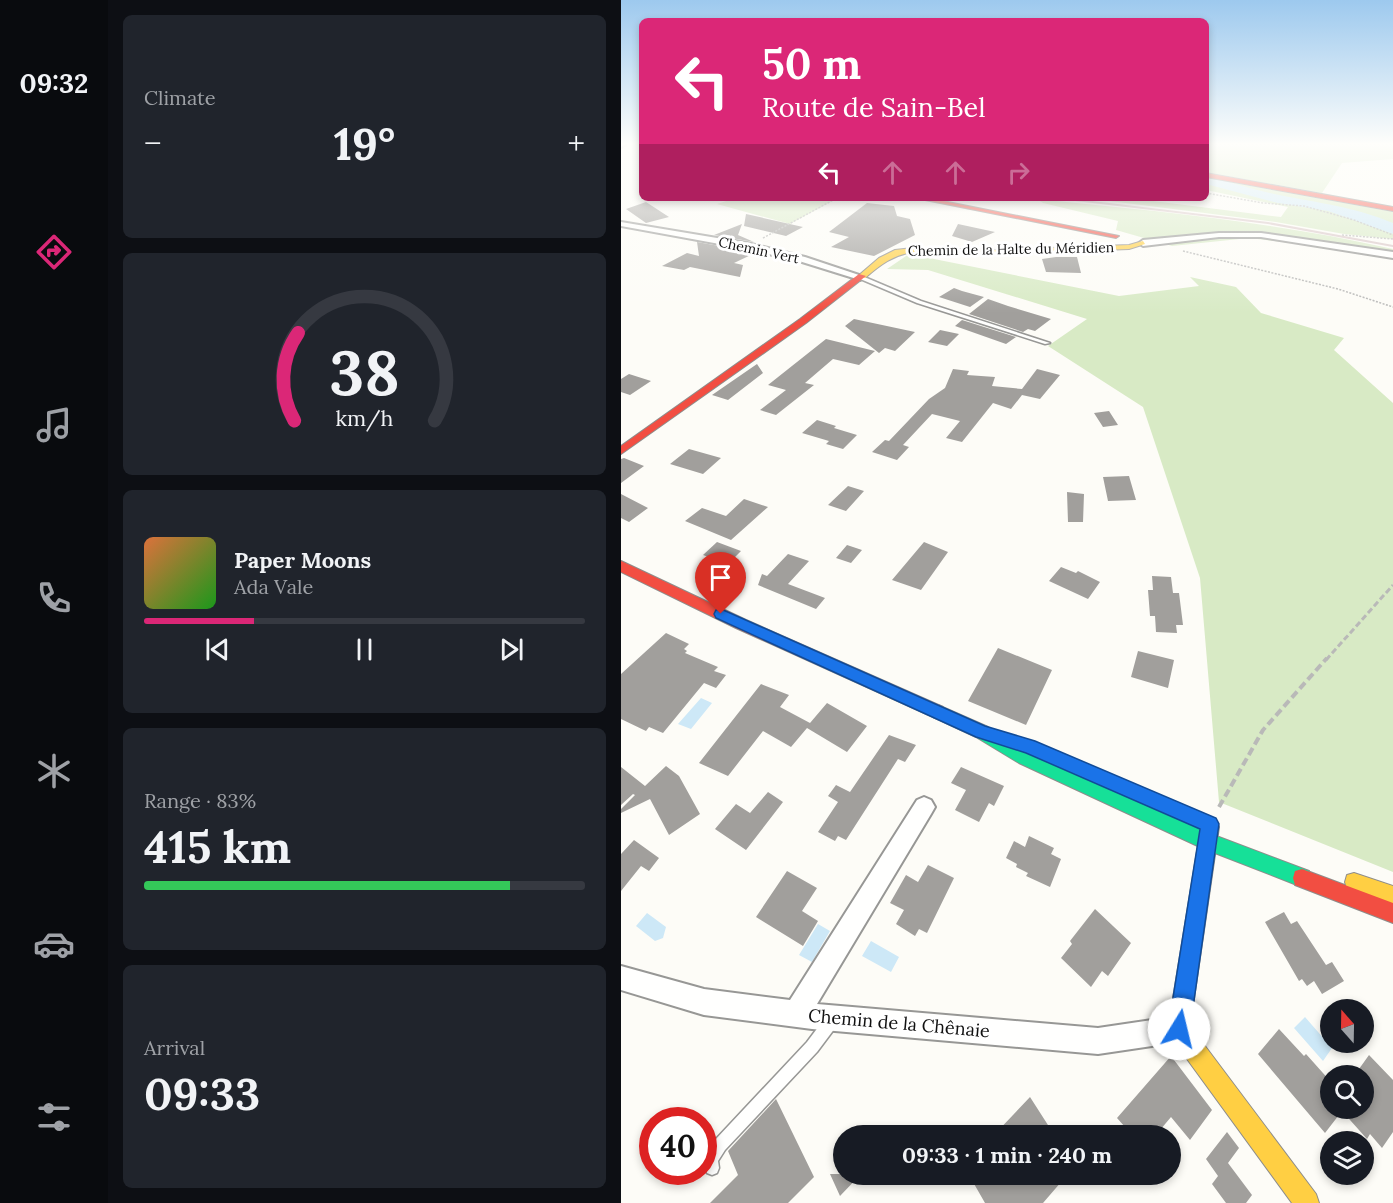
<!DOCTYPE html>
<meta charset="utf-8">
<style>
:root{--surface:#171b24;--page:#20242c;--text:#f1f3f6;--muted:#9ea1a6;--line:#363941;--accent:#db2777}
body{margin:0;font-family:Lora,serif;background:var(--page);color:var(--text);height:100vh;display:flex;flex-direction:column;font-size:22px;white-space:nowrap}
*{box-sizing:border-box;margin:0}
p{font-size:20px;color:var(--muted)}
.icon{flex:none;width:33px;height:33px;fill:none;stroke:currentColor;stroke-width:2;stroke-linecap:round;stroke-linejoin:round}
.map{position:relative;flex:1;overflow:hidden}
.drawer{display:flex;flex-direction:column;gap:15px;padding:15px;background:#0d0f14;width:513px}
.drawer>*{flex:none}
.guide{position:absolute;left:18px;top:18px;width:570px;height:183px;border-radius:9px;box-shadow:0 3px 9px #0003;background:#db2777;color:#fff;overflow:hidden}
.needle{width:39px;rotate:340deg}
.buttons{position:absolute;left:699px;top:999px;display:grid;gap:12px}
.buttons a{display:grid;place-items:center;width:54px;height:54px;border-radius:50%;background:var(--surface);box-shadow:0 3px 9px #0003;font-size:30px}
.speed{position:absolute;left:18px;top:1107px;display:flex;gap:12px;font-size:30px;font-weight:700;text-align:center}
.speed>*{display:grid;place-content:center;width:78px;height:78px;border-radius:50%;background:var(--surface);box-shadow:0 3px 9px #0003;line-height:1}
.speed .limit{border:9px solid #d22;background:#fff;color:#111}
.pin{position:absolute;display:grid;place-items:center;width:51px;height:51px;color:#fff;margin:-62px -26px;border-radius:50% 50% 50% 0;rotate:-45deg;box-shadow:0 0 6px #0007}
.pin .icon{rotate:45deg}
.me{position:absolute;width:66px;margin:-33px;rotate:9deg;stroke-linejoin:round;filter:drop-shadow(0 0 4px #0008)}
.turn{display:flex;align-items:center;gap:21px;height:126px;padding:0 24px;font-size:27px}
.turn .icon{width:78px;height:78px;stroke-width:2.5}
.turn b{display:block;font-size:42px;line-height:51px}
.lanes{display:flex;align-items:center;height:57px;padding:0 24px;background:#0003;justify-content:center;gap:30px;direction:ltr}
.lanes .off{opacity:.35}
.big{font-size:45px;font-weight:800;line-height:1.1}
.drawer .card{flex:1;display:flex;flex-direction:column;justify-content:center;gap:9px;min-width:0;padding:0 21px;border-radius:9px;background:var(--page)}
.drawer .dial{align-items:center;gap:0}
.dial svg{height:156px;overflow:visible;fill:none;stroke:var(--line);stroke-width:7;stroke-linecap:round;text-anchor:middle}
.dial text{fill:var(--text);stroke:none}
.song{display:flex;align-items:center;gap:18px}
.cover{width:72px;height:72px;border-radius:9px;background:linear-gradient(135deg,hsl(20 70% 55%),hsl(120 70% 35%))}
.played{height:6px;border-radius:3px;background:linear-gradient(90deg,var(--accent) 25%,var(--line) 25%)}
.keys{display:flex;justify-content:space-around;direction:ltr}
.heat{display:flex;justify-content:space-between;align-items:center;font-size:33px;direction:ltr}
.charge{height:9px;border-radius:4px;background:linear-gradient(90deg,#34c759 83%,var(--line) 0)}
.trip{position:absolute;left:212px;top:1125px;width:348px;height:60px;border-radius:30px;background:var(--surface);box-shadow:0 3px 9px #0003;font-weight:800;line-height:60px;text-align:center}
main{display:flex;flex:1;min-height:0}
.tabs{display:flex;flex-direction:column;width:108px;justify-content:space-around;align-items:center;background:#090b0e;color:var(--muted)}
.tabs .icon{width:42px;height:42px}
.tabs .current{color:var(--accent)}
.tabs b{font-size:27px;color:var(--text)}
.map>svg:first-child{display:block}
.forest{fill:#d8eac5}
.water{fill:#cde8f7}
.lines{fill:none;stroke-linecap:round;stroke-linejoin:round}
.river{fill:#cde8f7;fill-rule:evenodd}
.building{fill:#a19f9c}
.lane-casing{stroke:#979795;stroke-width:3}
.street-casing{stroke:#979795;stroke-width:4}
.fast-casing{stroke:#8e8d8b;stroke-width:2}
.slow-casing{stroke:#8e8d8b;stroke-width:2}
.jam-casing{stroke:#8e8d8b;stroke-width:2}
.path-far2{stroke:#b9b9b8;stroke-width:1.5;stroke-dasharray:2 1.5;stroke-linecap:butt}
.path-far1{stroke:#b9b9b8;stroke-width:3;stroke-dasharray:6 3;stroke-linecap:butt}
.path{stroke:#b9b9b8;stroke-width:4;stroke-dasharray:8 4;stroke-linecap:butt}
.lane{fill:#fffffe;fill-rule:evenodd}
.street{fill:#fffffe;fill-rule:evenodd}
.fast{fill:#16e098;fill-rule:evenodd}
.slow{fill:#ffcf43;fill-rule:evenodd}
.jam{fill:#f24e42;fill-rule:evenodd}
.rail{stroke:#d9c6c7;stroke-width:2}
.route{fill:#1a73e8;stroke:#114b97;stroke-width:1.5}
.labels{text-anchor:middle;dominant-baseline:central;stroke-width:6;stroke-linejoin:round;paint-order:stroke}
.far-street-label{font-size:14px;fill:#111;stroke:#fff}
.near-street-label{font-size:18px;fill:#111;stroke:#fff}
</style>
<main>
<nav class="tabs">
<b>09:32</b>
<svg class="icon current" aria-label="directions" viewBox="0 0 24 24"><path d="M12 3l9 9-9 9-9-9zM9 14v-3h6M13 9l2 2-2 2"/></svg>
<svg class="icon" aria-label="music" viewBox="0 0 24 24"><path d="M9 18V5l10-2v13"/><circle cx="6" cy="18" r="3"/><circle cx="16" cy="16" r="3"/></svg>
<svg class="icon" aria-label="phone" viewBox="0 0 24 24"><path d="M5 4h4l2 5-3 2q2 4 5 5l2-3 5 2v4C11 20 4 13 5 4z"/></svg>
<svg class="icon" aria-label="climate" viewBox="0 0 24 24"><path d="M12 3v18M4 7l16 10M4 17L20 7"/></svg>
<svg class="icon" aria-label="car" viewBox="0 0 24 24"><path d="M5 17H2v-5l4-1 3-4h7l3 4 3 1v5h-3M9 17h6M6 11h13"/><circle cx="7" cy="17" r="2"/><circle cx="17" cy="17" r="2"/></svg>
<svg class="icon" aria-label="filters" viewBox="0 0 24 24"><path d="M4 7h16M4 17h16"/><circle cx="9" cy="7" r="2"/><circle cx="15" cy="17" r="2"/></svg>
</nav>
<section class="drawer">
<div class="card"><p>Climate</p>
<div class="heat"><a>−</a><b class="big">19°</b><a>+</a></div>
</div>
<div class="card dial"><svg viewBox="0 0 100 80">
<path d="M14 69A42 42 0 1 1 86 69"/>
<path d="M14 69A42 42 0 0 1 16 24" stroke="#db2777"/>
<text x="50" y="56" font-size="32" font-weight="700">38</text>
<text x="50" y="72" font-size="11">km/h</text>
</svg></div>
<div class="card">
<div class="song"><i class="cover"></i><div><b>Paper Moons</b><p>Ada Vale</p></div></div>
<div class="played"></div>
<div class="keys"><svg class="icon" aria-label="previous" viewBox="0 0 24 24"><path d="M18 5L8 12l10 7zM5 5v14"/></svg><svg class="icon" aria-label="pause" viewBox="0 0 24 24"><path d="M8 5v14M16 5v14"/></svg><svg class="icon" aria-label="next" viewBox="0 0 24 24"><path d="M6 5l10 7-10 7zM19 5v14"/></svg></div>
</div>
<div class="card"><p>Range · 83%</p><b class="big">415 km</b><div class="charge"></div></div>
<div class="card"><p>Arrival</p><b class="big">09:33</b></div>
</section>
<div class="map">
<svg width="772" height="1203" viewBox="0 0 772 1203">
<rect width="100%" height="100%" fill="#fdfcf7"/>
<path class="forest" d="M585,144H772V159L721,163L701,193L585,172Z
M585,178L772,212V239L723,234L655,222L465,198H538L532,201L660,217L667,207L585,190Z
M115,198H209L215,199L169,224L96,204Z
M416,199C535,211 655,222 772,249V255L628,238L551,246L495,230L497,221L422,203Z
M288,254L498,296L578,286L569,277L615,287L640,313L723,338L713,350L772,403V872L598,802L579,578L522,407L427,346L466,319L307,270L266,269Z"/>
<path class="water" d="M80,698L91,703L70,729L57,724Z
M26,913L45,927L42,938L34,941L15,926Z
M197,924L209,931L191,962L178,955Z
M250,941L278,957L270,972L241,956Z
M684,1017L711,1048L702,1061L673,1028Z"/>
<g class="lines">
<path class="river" d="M585,176C609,182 634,190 658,195C698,203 734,207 772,223V234L707,211L657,203L585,184Z"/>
</g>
<path class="building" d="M25,202L48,217L25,223L5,209Z
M246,203L273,206L276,216L289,219L294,235L253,256L210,247L228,237L208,232Z
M125,214L182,227L165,236L123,226Z
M121,224L117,235L133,242L93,235Z
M337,224L374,232L351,242L331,236Z
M76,242L126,251L134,253L113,263L122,265L119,277L69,267L63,270L41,266L66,253L78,256Z
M435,257H456L460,273L425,272L421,259Z
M333,288L341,291L363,297L349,307L318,297Z
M367,299L387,306L430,319L414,331L407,329L402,332L348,314Z
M233,319L294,332L274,351L264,348L258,353L224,326Z
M341,320L395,337L385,344L334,326Z
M319,330L338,334L326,346L307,342Z
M205,339L254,351L238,365L212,359L184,383L193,385L155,415L139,410L165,390L147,385Z
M136,364L142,373L107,400L91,395Z
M332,369L348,371L346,375L374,377L371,386L401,389L416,369L439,375L419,399L401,395L390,409L372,403L341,442L325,438L339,421L311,414L282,445L288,447L276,460L251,452L264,440L268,441L308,399L324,388Z
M8,374L30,381L9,395L0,392V379Z
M488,411L497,425L482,427L473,413Z
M196,420L215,426L213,428L236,435L222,449L205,444L208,441L181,433Z
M68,449L100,458L82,474L49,464Z
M3,458L23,466L0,483V459Z
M508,476L515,500L487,501L482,477Z
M227,486L243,491L225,511L207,505Z
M446,492L463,494L462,522H447Z
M0,494L27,508L8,522L0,518Z
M123,499L147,507L110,540L64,521L81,508L105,516Z
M96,542L120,551L107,564L82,555Z
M303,542L327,552L300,590L271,580Z
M226,545L241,550L230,563L215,558Z
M167,554L188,561L167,584L204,598L195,609L137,585L141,574L146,576Z
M440,567L455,573L457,571L479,582L467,599L428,581Z
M531,576L550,577L552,593H558L562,625H555L556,633L535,632L534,616H529L527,590H532Z
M45,633L68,644L63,649L66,651L64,653L97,667L93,671L105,675L95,688L83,683L42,733L28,727L25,731L0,719V674Z
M377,648L431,670L405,725L347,701Z
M517,651L553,660L547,688L510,677Z
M140,684L168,695L159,707L189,723L206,703L246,726L226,752L186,728L170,747L142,731L107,776L78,763Z
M268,735L295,745L284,762L277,759L225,840L217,836L214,841L197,832L217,802L207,796L215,785L229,792Z
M45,766L58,776L79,814L48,835L29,799L0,813V809L14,795L12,794L0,805V767L24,786Z
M340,767L383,786L373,806L368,803L358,822L334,810L345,790L330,783Z
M147,792L162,802L125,850L94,829L115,804L129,813Z
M408,836L433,848L430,854L440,859L429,887L405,876L407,873L395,867L396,864L385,858L393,841L404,847Z
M13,840L38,858L28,871L20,866L0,891V854Z
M307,865L333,878L306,933L298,929L294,936L275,924L283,910L269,903L285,875L297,882Z
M166,871L196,888L181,911L197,921L182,946L135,917Z
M474,909L510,943L487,976L481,971L470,987L440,958L451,944L449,941Z
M663,912L670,924L676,921L705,965L711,962L723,981L701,994L693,981L686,986L681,979L678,981L644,922Z
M658,1029L683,1056L685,1054L710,1082V1108H742V1100L749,1092L742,1085V1076H733L748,1055L772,1080V1132L761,1148L749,1134L746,1139L721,1111L704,1133L637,1054Z
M550,1056L591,1110L569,1140L550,1117L534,1136H512L496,1118Z
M409,1097L434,1136H372Z
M155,1099L193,1177L167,1203H89L117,1175L107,1151Z
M606,1132L618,1148L607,1163L631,1195L625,1203H605L591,1184L597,1176L585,1159Z
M209,1174H240L219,1196Z
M359,1174H447L422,1203H364L352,1182Z"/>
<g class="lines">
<g class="lane-casing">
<path id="lane" d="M237,276H241L300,301L429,343L424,344L296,303L237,278Z
M209,1017L214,1018L215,1023L214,1028L196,1052L104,1150L97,1161L98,1168L96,1173L91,1175L86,1173L83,1159L94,1140L186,1042L204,1018Z"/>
</g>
<g class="street-casing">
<path id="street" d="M0,144H5L0,147Z
M0,222L126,243L184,257L244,277L239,280L178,261L126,249L0,226Z
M598,233H640L772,252V258L640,237H598L522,246L518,243L522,240Z
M303,797L310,800L314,807L310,814L196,1004L477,1028L558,1016L567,1020L571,1029L567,1038L558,1042L477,1054L191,1029L83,1015L0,990V966L83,989L169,1000L296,800Z"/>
</g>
<g class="fast-casing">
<path id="fast" d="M317,705L367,727L410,753L590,834L688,871L690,878L688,885L681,887L581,848L398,763L355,737L312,717L309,712L312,707Z"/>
</g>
<g class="slow-casing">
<path id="slow" d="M522,241L524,244L508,249L376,254L292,252C272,255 259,265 244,278L237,276L258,258L274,250L292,248L376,250L508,245Z
M589,818L595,821L598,827L569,1026L695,1194L698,1203H671L550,1037L547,1029L580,827L583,821Z
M733,873L772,886V904L726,889L724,882L726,875Z"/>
</g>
<g class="jam-casing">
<path id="jam" d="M585,173L772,207V211L585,177Z
M294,198H307L498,236L495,238Z
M238,274L245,276L185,323L0,454V446L179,319Z
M0,561L125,620L322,707L325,712L322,717L317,719L312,717L115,628L0,572Z
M681,869L772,903V923L674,885L672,878L674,871Z"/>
</g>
<path class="path-far2" d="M585,193L642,203L683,206L733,220L772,235
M721,235L772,239
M142,238L216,198
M562,251L717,289L772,307"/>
<path class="path-far1" d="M705,660L772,585"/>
<path class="path" d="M598,807L642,730L706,658"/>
<use href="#lane" class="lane"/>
<use href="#street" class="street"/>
<use href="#fast" class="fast"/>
<use href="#slow" class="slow"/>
<use href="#jam" class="jam"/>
<path class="rail" d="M438,198L647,223L772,246"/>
</g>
<linearGradient id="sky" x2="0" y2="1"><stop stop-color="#9dc9ee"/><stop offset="0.46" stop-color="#fefefb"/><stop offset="1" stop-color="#fefefb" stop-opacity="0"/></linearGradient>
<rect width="772" height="313" fill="url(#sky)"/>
<path class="route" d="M100,609L364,726L414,741L595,818L598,824L569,1029L566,1037L558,1040L550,1037L547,1029L579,829L405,753L355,737L95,618L93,614L95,610Z"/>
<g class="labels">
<g class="far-street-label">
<text transform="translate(390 249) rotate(-1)">Chemin de la Halte du Méridien</text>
<text transform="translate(138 250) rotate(12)">Chemin Vert</text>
</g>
<g class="near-street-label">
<text transform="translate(278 1023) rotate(5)">Chemin de la Chênaie</text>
</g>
</g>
</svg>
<div class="buttons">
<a><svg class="needle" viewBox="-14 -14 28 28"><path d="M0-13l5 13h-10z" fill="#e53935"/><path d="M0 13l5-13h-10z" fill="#9ea1a6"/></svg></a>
<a><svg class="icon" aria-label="search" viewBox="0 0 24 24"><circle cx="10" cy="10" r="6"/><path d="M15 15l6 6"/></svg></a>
<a><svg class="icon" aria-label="layers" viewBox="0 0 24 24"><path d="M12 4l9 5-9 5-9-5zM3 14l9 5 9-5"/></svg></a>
</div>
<div class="speed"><div class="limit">40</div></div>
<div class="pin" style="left:100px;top:614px;background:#d93025"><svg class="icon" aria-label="arrive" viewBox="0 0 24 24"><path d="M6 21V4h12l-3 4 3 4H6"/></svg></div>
<svg class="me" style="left:558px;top:1029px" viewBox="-20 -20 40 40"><circle r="19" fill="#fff"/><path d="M0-13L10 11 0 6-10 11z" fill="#1a73e8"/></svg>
<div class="trip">09:33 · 1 min · 240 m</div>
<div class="guide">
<div class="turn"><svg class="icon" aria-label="left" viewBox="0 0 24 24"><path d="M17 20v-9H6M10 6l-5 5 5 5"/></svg><div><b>50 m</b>Route de Sain-Bel</div></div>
<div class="lanes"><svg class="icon" aria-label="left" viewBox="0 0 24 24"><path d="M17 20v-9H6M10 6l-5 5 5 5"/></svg><svg class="icon off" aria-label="ahead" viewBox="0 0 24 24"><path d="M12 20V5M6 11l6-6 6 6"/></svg><svg class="icon off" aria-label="ahead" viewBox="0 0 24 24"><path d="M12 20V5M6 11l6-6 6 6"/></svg><svg class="icon off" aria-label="right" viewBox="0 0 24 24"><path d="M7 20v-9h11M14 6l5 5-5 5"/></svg></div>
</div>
</div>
</main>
